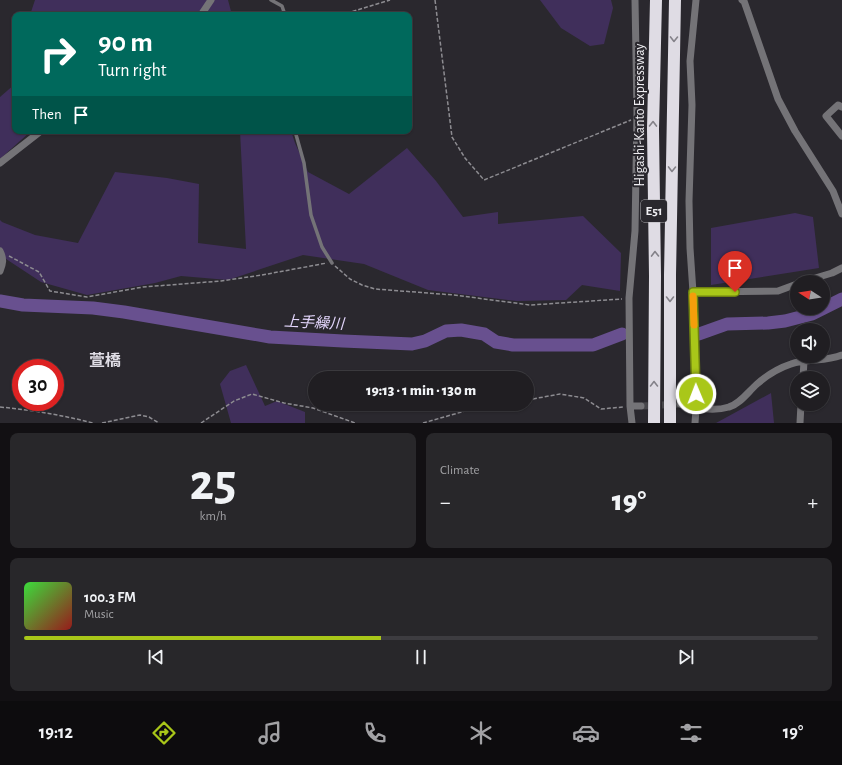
<!DOCTYPE html>
<meta charset="utf-8">
<style>
:root{--surface:#201e22;--page:#28272a;--text:#f1f3f6;--muted:#a2a2a5;--line:#3d3c40;--accent:#a9c719}
body{margin:0;font-family:"Alegreya Sans","Noto Sans JP",sans-serif;background:var(--page);color:var(--text);height:100vh;display:flex;flex-direction:column;font-size:15px;white-space:nowrap}
*{box-sizing:border-box;margin:0}
p{font-size:13px;color:var(--muted)}
.icon{flex:none;width:22px;height:22px;fill:none;stroke:currentColor;stroke-width:2;stroke-linecap:round;stroke-linejoin:round}
.map{position:relative;height:423px;overflow:hidden}
.sheet{display:flex;flex-direction:column;gap:10px;padding:10px;background:#121013;flex:1}
.sheet>*{flex:none}
.top-card{position:absolute;left:12px;top:12px;width:400px;height:122px;border-radius:8px;box-shadow:0 1px 3px #0004,0 0 0 1px var(--line);background:#00695c;color:#fff;overflow:hidden}
.needle{width:26px;rotate:282deg}
.controls{position:absolute;left:790px;top:275px;display:grid;gap:8px}
.controls a{display:grid;place-items:center;width:40px;height:40px;border-radius:50%;background:var(--surface);box-shadow:0 1px 3px #0004,0 0 0 1px var(--line);font-size:20px}
.speed{position:absolute;left:12px;top:359px;display:flex;gap:8px;font-size:20px;font-weight:700;text-align:center}
.speed>*{display:grid;place-content:center;width:52px;height:52px;border-radius:50%;background:var(--surface);box-shadow:0 1px 3px #0004,0 0 0 1px var(--line);line-height:1}
.speed .limit{border:6px solid #d22;background:#fff;color:#111}
.pin{position:absolute;display:grid;place-items:center;width:34px;height:34px;color:#fff;margin:-41px -17px;border-radius:50% 50% 50% 0;rotate:-45deg;box-shadow:0 0 4px #0007}
.pin .icon{rotate:45deg}
.me{position:absolute;width:44px;margin:-22px;rotate:359deg;stroke-linejoin:round;filter:drop-shadow(0 0 3px #0008)}
.turn{display:flex;align-items:center;gap:14px;height:84px;padding:0 20px;font-size:18px}
.turn .icon{width:52px;height:52px;stroke-width:2.5}
.turn b{display:block;font-size:28px;line-height:34px}
.then{display:flex;align-items:center;height:38px;padding:0 20px;background:#0003;gap:8px;font-size:15px}
.big{font-size:30px;font-weight:800;line-height:1.1}
.sheet .card{flex:1;display:flex;flex-direction:column;justify-content:center;gap:6px;min-width:0;padding:0 14px;border-radius:8px;background:var(--page)}
.sheet .dial{align-items:center;gap:0}
.dial b{font-size:52px;line-height:1}
.song{display:flex;align-items:center;gap:12px}
.cover{width:48px;height:48px;border-radius:6px;background:linear-gradient(135deg,hsl(120 70% 55%),hsl(0 70% 35%))}
.played{height:4px;border-radius:2px;background:linear-gradient(90deg,var(--accent) 45%,var(--line) 45%)}
.keys{display:flex;justify-content:space-around;direction:ltr}
.heat{display:flex;justify-content:space-between;align-items:center;font-size:22px;direction:ltr}
.sheet .tiles{flex:1;display:grid;gap:10px;grid-template-columns:1fr 1fr}
.card:last-child{grid-column:span 2}
.trip{position:absolute;left:308px;top:371px;width:226px;height:40px;border-radius:20px;background:var(--surface);box-shadow:0 1px 3px #0004,0 0 0 1px var(--line);font-weight:800;line-height:40px;text-align:center}
.tabs{display:flex;height:64px;justify-content:space-around;align-items:center;background:#0d0c0e;color:var(--muted)}
.tabs .icon{width:28px;height:28px}
.tabs .selected{color:var(--accent)}
.tabs b{font-size:18px;color:var(--text)}
.map>svg:first-child{display:block}
.green{fill:#402f5b}
.lines{fill:none;stroke-linecap:round;stroke-linejoin:round}
.river{stroke:#68508f;stroke-width:13}
.street-tunnel{stroke:#47464b;stroke-width:7;stroke-dasharray:7 3.5;stroke-linecap:butt}
.path{stroke:#8d8c91;stroke-width:1.5;stroke-dasharray:4 2;stroke-linecap:butt}
.lane{stroke:#747377;stroke-width:3.5}
.street{stroke:#747377;stroke-width:7}
.highway{stroke:#dfdce4;stroke-width:12}
.oneway{stroke:#848289}
.route-casing{stroke:#6e8110;stroke-width:10}
.route{stroke:#a9c719;stroke-width:7}
.slow{stroke:#f59e0b;stroke-width:7}
.labels{text-anchor:middle;dominant-baseline:central;stroke-width:4;stroke-linejoin:round;paint-order:stroke}
.shield{fill:#2a282e;stroke:#b3b2b6;stroke-width:1}
.shield-label{font-size:13px;font-weight:bold;fill:#eeedf1}
.street-label{font-size:14px;fill:#eeedf1;stroke:#2a282e}
.water-label{font-size:15px;font-style:italic;fill:#e3d6fc;stroke:#2a282e}
.quarter-label{font-size:16px;font-weight:bold;fill:#dfdde5;stroke:#2a282e}
</style>
<div class="map">
<svg width="842" height="423" viewBox="0 0 842 423">
<rect width="100%" height="100%" fill="#2a282e"/>
<path class="green" d="M35,0H228L232,15H30Z
M540,0H611L613,8L604,44L590,46L561,28Z
M15,84V131H31L0,159V97Z
M240,131H291L295,143L308,172L349,194L407,148L436,181L463,217L498,212V224L583,216L621,253L620,291L582,285L566,300L517,301L428,290L364,264L303,255L228,280L181,276L155,283L87,295L41,282L0,255V220L2,222L35,235L78,243L115,172L167,178L199,184L198,243L246,249Z
M795,213L813,217L819,268L711,285V228Z
M246,365L265,406L277,401L305,412V423H231L220,384L230,371Z
M771,393L774,423H716Z"/>
<g class="lines">
<path class="river" d="M0,301L23,305L93,308L124,312L270,337L343,341L412,344L425,341L446,331L461,330L484,334L496,342L513,345H593L622,334
M699,334L727,324L768,323L785,321L812,314L842,299"/>
<path class="street-tunnel" d="M641,406L680,404"/>
<path class="path" d="M435,0L452,137L465,158L484,180L631,120
M341,15L390,0
M9,256L39,272L50,291L87,297L143,287L221,281L262,275L327,263
M335,266L350,279L362,285L375,289L454,295L530,305L622,299
M527,400L560,394L584,398L601,409L623,407
M0,407C32,410 62,415 93,423
M102,423L140,415L149,417L159,423
M201,423L234,401L252,394L284,403L313,408L355,423
M423,423L472,409L501,404"/>
<path class="lane" d="M271,0L282,6L285,15
M295,131L304,163L311,215L322,247L332,263"/>
<path class="street" d="M742,0L744,1L778,99L795,131L833,191L842,214
M201,15L211,0
M842,107L838,105L826,116L842,136
M0,163L41,131
M0,251C4,259 3,264 0,271
M802,282L832,273L842,268
M693,292L778,291L797,284
M803,378L804,361
M680,404C695,408 713,412 729,407C740,404 748,392 757,384C766,376 779,368 791,364C807,358 827,362 842,355
M630,406H641
M632,423L630,406L629,298L635,231L637,112L635,0
M695,423L696,409L694,307L690,248L689,201L692,105L690,61L696,0
M800,423L801,404"/>
<path class="highway" d="M654,423L655,276L653,129L656,0
M670,423V275L675,0"/>
</g>
<defs><path id="oneway-chevron" d="M-2-3.5L2.5 0L-2 3.5" fill="none" stroke-width="1.6" stroke-linecap="round" stroke-linejoin="round"/></defs>
<g class="oneway">
<use href="#oneway-chevron" transform="translate(674 39) rotate(91)"/>
<use href="#oneway-chevron" transform="translate(653 124) rotate(-89)"/>
<use href="#oneway-chevron" transform="translate(672 169) rotate(91)"/>
<use href="#oneway-chevron" transform="translate(655 254) rotate(-91)"/>
<use href="#oneway-chevron" transform="translate(670 299) rotate(90)"/>
<use href="#oneway-chevron" transform="translate(654 384) rotate(-90)"/>
</g>
<g class="lines">
<g class="route-casing">
<path id="route" d="M696,394L693,292H735"/>
</g>
<use href="#route" class="route"/>
<path class="slow" d="M693,296L694,325"/>
</g>
<g class="labels">
<rect class="shield" x="641" y="200" width="26" height="22" rx="3"/>
<g class="shield-label">
<text x="654" y="211">E51</text>
</g>
<g class="street-label">
<text transform="translate(640 115) rotate(-90)">Higashi-Kanto Expressway</text>
</g>
<g class="water-label">
<text transform="translate(314 323) rotate(3)">上手繰川</text>
</g>
<g class="quarter-label">
<text x="105" y="361">萱橋</text>
</g>
</g>
</svg>
<div class="controls">
<a><svg class="needle" viewBox="-14 -14 28 28"><path d="M0-13l5 13h-10z" fill="#e53935"/><path d="M0 13l5-13h-10z" fill="#a2a2a5"/></svg></a>
<a><svg class="icon" aria-label="sound" viewBox="0 0 24 24"><path d="M4 9h4l5-4v14l-5-4H4zM17 9q2 3 0 6"/></svg></a>
<a><svg class="icon" aria-label="layers" viewBox="0 0 24 24"><path d="M12 4l9 5-9 5-9-5zM3 14l9 5 9-5"/></svg></a>
</div>
<div class="speed"><div class="limit">30</div></div>
<div class="pin" style="left:735px;top:292px;background:#d93025"><svg class="icon" aria-label="arrive" viewBox="0 0 24 24"><path d="M6 21V4h12l-3 4 3 4H6"/></svg></div>
<svg class="me" style="left:696px;top:394px" viewBox="-20 -20 40 40"><circle r="17" fill="#a9c719" stroke="#fff" stroke-width="3"/><path d="M0-11L8 9 0 5-8 9z" fill="#fff"/></svg>
<div class="trip">19:13 · 1 min · 130 m</div>
<div class="top-card">
<div class="turn"><svg class="icon" aria-label="right" viewBox="0 0 24 24"><path d="M7 20v-9h11M14 6l5 5-5 5"/></svg><div><b>90 m</b>Turn right</div></div>
<div class="then">Then<svg class="icon" aria-label="arrive" viewBox="0 0 24 24"><path d="M6 21V4h12l-3 4 3 4H6"/></svg></div>
</div>
</div>
<section class="sheet">
<div class="tiles">
<div class="card dial"><b>25</b><p>km/h</p></div>
<div class="card"><p>Climate</p>
<div class="heat"><a>−</a><b class="big">19°</b><a>+</a></div>
</div>
<div class="card">
<div class="song"><i class="cover"></i><div><b>100.3 FM</b><p>Music</p></div></div>
<div class="played"></div>
<div class="keys"><svg class="icon" aria-label="previous" viewBox="0 0 24 24"><path d="M18 5L8 12l10 7zM5 5v14"/></svg><svg class="icon" aria-label="pause" viewBox="0 0 24 24"><path d="M8 5v14M16 5v14"/></svg><svg class="icon" aria-label="next" viewBox="0 0 24 24"><path d="M6 5l10 7-10 7zM19 5v14"/></svg></div>
</div>
</div>
</section>
<nav class="tabs">
<b>19:12</b>
<svg class="icon selected" aria-label="directions" viewBox="0 0 24 24"><path d="M12 3l9 9-9 9-9-9zM9 14v-3h6M13 9l2 2-2 2"/></svg>
<svg class="icon" aria-label="music" viewBox="0 0 24 24"><path d="M9 18V5l10-2v13"/><circle cx="6" cy="18" r="3"/><circle cx="16" cy="16" r="3"/></svg>
<svg class="icon" aria-label="phone" viewBox="0 0 24 24"><path d="M5 4h4l2 5-3 2q2 4 5 5l2-3 5 2v4C11 20 4 13 5 4z"/></svg>
<svg class="icon" aria-label="climate" viewBox="0 0 24 24"><path d="M12 3v18M4 7l16 10M4 17L20 7"/></svg>
<svg class="icon" aria-label="car" viewBox="0 0 24 24"><path d="M5 17H2v-5l4-1 3-4h7l3 4 3 1v5h-3M9 17h6M6 11h13"/><circle cx="7" cy="17" r="2"/><circle cx="17" cy="17" r="2"/></svg>
<svg class="icon" aria-label="filters" viewBox="0 0 24 24"><path d="M4 7h16M4 17h16"/><circle cx="9" cy="7" r="2"/><circle cx="15" cy="17" r="2"/></svg>
<b>19°</b>
</nav>
